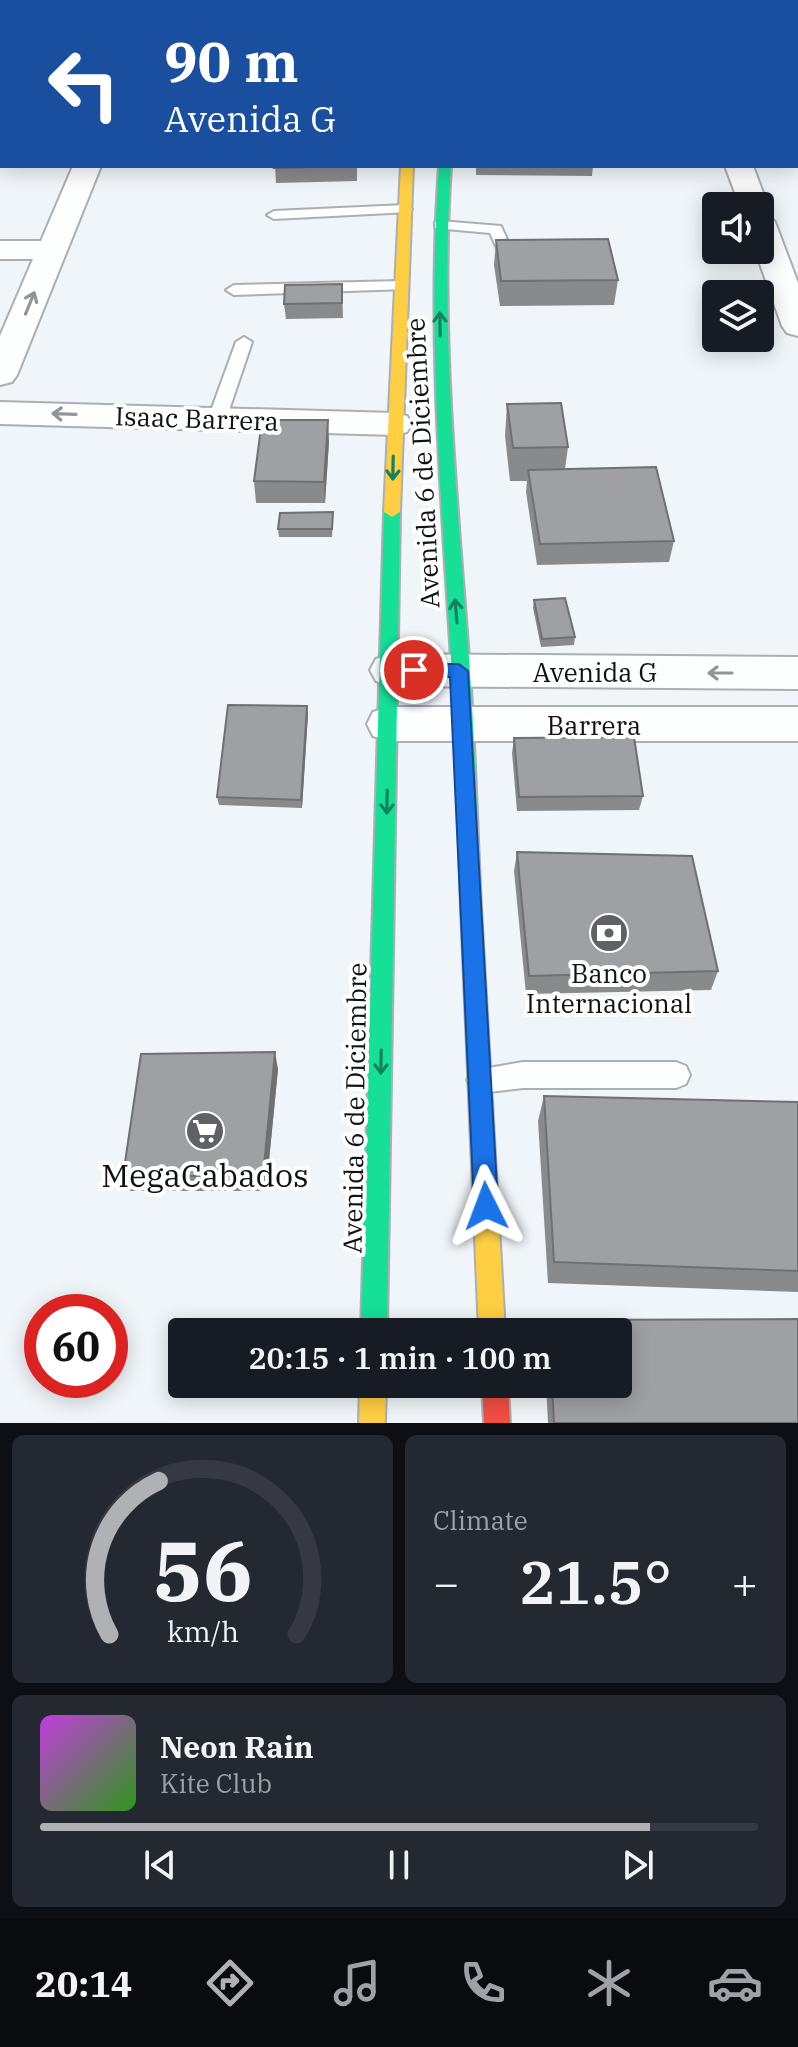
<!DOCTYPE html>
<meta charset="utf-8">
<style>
:root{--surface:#171b24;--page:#242831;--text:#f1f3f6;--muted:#9ea1a6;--line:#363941;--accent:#afb1b5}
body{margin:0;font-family:"IBM Plex Serif",serif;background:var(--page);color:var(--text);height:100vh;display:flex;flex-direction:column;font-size:30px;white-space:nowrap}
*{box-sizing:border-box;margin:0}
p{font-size:26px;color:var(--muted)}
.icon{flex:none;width:44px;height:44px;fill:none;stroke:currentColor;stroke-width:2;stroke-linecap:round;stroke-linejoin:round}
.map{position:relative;height:1423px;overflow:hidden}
.sheet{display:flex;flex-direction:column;gap:12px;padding:12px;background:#0d0f14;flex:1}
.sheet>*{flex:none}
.guide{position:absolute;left:0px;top:0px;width:798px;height:168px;box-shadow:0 4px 20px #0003;background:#1a4fa0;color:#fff;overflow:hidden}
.controls{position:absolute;left:702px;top:192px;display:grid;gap:16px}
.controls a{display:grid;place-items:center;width:72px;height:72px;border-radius:8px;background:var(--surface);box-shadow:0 4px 20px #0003;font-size:40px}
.speed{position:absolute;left:24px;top:1294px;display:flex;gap:16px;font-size:40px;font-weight:700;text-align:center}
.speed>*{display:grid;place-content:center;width:104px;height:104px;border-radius:50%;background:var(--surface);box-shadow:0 4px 20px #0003;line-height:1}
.speed .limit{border:12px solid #d22;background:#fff;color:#111}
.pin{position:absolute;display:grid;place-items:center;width:68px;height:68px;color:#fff;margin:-34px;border:4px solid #fff;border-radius:50%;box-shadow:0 2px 8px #0007}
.me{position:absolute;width:88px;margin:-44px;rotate:357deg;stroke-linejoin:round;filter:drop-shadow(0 0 6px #0008)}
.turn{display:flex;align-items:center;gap:28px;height:168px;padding:0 32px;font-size:36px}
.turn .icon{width:104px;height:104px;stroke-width:2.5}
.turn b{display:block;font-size:56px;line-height:68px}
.big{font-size:60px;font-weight:600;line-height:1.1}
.sheet .widget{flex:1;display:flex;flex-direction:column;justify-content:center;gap:12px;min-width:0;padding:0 28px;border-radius:12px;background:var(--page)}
.sheet .dial{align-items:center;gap:0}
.dial svg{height:208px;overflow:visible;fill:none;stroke:var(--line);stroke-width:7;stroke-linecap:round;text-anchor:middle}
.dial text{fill:var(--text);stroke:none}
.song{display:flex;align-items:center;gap:24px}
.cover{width:96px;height:96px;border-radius:12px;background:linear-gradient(135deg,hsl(290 70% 55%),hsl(110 70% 35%))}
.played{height:8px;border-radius:4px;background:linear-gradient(90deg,var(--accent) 85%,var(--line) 85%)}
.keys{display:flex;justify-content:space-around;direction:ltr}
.heat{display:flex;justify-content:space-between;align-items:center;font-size:44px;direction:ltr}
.sheet .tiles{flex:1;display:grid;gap:12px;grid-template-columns:1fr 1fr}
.widget:last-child{grid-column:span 2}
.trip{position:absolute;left:168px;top:1318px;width:464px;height:80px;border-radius:8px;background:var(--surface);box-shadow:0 4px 20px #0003;font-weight:600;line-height:80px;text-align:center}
.tab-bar{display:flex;height:128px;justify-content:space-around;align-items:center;background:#090b0e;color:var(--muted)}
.tab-bar .icon{width:56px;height:56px}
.tab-bar .active{color:var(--accent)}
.tab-bar b{font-size:36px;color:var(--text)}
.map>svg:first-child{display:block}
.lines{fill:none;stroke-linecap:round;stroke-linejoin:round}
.lane-casing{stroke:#abafb2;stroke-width:4}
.street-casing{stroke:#abafb2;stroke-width:4}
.fast-casing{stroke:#abafb2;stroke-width:4}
.slow-casing{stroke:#abafb2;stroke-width:4}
.jam-casing{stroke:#abafb2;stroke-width:4}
.lane{fill:#fdfefe;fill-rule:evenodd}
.street{fill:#fdfefe;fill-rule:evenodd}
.fast{fill:#16e098;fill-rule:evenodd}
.slow{fill:#ffcf43;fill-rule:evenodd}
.jam{fill:#f24e42;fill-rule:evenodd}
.wall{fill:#898a8c}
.shaded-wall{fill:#6f7072}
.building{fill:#9fa0a3;stroke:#6f7072;stroke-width:2}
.oneway{stroke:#929495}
.oneway2{stroke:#13835d}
.route{fill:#1a73e8;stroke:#114b97;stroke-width:2}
.labels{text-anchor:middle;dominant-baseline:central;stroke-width:8;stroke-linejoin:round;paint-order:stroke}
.street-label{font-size:26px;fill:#0f1215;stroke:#fff}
.poi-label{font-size:26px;fill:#0f1215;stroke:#fff}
.near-poi-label{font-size:32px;fill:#0f1215;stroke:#fff}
</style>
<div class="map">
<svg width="798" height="1423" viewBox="0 0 798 1423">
<rect width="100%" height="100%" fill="#f0f5f9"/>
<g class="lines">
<g class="lane-casing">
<path id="lane" d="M405,205L412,209L410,212L274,219L267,215L274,211Z
M440,221L501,226L516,259L503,262L490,233L435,228V222Z
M401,281L407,283V289L234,295L226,290L234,285Z
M244,337L252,342L226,419L223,423H211L208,419L236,342Z
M523,1062H676L686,1066L690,1075L686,1084L676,1088H523L481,1093L471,1089L467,1080L471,1071Z"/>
</g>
<g class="street-casing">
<path id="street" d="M796,48H798V62H796Z
M0,119H2V135H0Z
M73,166H101L17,375L12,382L0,385V336L33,259H0V241H41Z
M725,166H753L768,206L760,213L770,216L775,222L798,283V336L787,333L782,326L755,250H760V206H740Z
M0,402L394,413L407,416L412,424L407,432L394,435L0,424Z
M391,654L798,657V689L391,686L376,681L370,670L376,659Z
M389,707H798V741H389L373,736L367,724L373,712Z"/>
</g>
<g class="fast-casing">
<path id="fast" d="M457,0H467V2H457Z
M439,166H451C440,331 457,494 469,659C475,742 477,825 481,908L478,914L471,917L464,914L461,908C458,825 457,742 451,659C441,494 427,331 439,166Z
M392,507L400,512L387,1332H361L384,512Z"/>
</g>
<g class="slow-casing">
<path id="slow" d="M82,0H104L80,2Z
M415,0H425V2H415Z
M0,11H2V17H0Z
M401,166H413L400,512L392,517L384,512Z
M471,899L478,902L481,908L505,1332H479L461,908L464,902Z
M360,1384H386L385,1423H359Z"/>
</g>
<g class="jam-casing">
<path id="jam" d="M482,1384H508L510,1423H484Z"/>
</g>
<use href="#lane" class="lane"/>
<use href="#street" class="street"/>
<use href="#fast" class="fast"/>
<use href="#slow" class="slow"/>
<use href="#jam" class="jam"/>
</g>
<path class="wall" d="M275,166H357V181L276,183Z
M476,166H593L592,176L476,175Z
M496,240L618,280L614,305L500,306L494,265Z
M342,284L343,318L286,319L284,304Z
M507,404L568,447L565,469L674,541L669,562L537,565L526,492L527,481H510L505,436Z
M329,441L325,503H256L254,481Z
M333,521L332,537H279L278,529Z
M534,600L575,637L574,645L541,647L533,608Z
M307,706L308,714L302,808L219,805L217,797Z
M514,738L643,796L639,810L517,811L512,753Z
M517,852L718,971L711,990L526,994L514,871Z
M278,1069L266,1191H130L123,1176Z
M544,1096L798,1102V1292L548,1283L538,1121Z
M798,1319V1423H548L546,1384H618V1332H544L548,1320Z"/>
<path class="shaded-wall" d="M4,0H28L29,2H4Z
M328,420L329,441L325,503L324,482Z
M307,706L308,714L302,808L301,800Z
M275,1052L278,1069L266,1191L263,1176Z"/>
<path class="building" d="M184,0H228L227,2H184Z
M309,0H366V2H309Z
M275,166H357L274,168Z
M608,239L618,280L501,281L496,240Z
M342,284V303L284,304L285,285Z
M561,403L568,447L513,448L507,404Z
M262,420H328L324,482L254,481Z
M656,467L674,541L540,544L528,470Z
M333,512L332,529H278L280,513Z
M565,598L575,637L542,639L534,600Z
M228,705L307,706L301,800L217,797Z
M634,737L643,796L519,797L514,738Z
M517,852L692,856L718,971L529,976Z
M275,1052L263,1176H123L141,1054Z
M544,1096L798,1102V1271L554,1262Z
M798,1319V1423H554L552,1384H618V1332H549L548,1320Z"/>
<defs><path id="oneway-shaft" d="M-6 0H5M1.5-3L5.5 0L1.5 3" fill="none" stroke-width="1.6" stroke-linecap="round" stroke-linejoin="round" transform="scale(2)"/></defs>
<g class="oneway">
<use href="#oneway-shaft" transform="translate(30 303) rotate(-68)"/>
<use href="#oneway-shaft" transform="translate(64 414) rotate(-178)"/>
<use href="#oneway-shaft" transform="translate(720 673) rotate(-180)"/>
</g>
<g class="oneway2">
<use href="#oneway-shaft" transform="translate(440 324) rotate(-91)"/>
<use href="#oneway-shaft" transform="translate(393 468) rotate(91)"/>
<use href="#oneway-shaft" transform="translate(456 611) rotate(-95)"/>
<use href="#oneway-shaft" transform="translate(387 802) rotate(91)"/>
<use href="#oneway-shaft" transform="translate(381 1062) rotate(91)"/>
</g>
<path class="route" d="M414,664H459L468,671L498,1206L494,1214L486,1218L477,1214L474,1206L450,677L407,675V666Z"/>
<defs>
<g id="bank-disc" transform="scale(2)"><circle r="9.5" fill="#5e6165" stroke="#fff"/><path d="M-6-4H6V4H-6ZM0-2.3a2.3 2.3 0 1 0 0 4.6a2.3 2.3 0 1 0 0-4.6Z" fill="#fff"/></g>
<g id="supermarket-disc" transform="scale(2)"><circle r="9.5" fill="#5e6165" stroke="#fff"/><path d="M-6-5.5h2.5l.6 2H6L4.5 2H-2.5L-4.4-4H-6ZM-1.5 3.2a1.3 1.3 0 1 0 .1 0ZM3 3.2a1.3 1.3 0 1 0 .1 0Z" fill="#fff"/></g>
</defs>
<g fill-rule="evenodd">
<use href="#bank-disc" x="609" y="933"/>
<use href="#supermarket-disc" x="205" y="1131"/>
</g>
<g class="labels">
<g class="street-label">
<text transform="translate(197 418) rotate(2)">Isaac Barrera</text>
<text transform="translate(422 463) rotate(-93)">Avenida 6 de Diciembre</text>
<text x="595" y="672">Avenida G</text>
<text x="594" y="725">Barrera</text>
<text transform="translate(354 1108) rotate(-89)">Avenida 6 de Diciembre</text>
</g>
<g class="poi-label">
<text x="609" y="973">Banco<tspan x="609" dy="30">Internacional</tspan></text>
</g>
<g class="near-poi-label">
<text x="205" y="1175">MegaCabados</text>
</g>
</g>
</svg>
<div class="controls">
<a><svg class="icon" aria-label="sound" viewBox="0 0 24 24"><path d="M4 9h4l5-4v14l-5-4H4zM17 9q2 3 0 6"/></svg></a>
<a><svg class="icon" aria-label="layers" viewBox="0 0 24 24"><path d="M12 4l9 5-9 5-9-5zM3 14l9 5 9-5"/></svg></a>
</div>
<div class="speed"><div class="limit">60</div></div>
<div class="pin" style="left:414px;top:670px;background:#d93025"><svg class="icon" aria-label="arrive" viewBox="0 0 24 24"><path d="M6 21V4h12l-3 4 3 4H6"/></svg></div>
<svg class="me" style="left:486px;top:1206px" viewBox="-20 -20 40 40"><path d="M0-17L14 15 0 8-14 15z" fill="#1a73e8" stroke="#fff" stroke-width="4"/></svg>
<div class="trip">20:15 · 1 min · 100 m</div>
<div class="guide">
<div class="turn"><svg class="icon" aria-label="left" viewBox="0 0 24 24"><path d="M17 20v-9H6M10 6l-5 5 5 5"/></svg><div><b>90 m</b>Avenida G</div></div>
</div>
</div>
<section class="sheet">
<div class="tiles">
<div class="widget dial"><svg viewBox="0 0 100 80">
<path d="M14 69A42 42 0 1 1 86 69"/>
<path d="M14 69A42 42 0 0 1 33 10" stroke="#afb1b5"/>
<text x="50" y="56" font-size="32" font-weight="700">56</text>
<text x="50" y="72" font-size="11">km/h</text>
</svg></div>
<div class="widget"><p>Climate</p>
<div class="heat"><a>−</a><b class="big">21.5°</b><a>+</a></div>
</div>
<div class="widget">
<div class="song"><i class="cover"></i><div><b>Neon Rain</b><p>Kite Club</p></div></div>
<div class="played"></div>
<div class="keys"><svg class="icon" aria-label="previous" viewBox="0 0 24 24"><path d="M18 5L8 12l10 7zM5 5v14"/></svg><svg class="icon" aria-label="pause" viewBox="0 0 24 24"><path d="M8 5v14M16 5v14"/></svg><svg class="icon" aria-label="next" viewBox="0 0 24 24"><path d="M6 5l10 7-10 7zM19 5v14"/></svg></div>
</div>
</div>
</section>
<nav class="tab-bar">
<b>20:14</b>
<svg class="icon active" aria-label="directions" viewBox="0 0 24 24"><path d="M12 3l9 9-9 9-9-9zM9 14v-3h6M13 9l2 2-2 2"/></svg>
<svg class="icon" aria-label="music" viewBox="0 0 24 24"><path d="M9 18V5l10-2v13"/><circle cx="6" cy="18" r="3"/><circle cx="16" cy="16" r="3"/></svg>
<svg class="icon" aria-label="phone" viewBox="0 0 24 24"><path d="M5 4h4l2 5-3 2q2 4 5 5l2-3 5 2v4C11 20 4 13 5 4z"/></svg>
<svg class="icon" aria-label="climate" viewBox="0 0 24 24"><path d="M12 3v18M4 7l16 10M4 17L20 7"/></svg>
<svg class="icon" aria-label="car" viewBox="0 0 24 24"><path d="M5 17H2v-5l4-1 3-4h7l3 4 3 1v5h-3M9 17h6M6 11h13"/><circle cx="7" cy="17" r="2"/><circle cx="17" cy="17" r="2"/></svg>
</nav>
